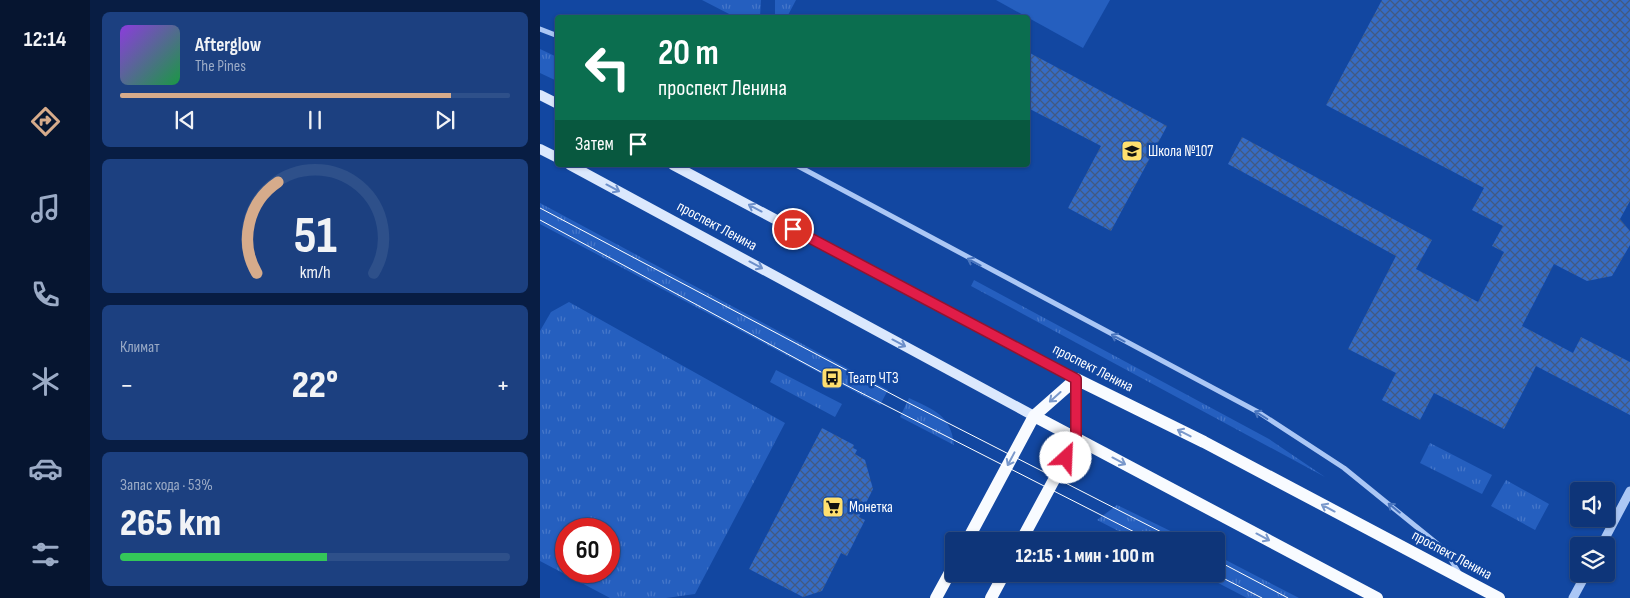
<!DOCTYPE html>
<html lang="ru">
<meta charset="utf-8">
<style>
:root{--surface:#0e3579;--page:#1c4080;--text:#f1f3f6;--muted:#9babc6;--line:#2e508a;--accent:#d6ab8b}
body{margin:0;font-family:"Sofia Sans Condensed",sans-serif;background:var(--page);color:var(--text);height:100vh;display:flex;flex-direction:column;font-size:19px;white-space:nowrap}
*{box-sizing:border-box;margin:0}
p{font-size:16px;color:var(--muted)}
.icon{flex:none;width:28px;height:28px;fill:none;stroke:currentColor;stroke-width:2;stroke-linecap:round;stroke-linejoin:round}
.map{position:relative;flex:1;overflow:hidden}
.drawer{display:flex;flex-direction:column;gap:12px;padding:12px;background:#081d43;width:450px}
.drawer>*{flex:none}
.top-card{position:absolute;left:15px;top:15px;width:475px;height:152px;border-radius:5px;box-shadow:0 1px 4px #0004,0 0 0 1px var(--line);background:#0b6e4f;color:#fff;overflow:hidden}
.tools{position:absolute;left:1030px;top:482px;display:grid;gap:10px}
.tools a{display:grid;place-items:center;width:45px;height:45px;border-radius:5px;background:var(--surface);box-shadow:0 1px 4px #0004,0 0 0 1px var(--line);font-size:25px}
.speed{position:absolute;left:15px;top:518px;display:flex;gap:10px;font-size:25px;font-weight:700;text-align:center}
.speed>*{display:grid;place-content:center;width:65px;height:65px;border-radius:50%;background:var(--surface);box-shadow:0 1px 4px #0004,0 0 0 1px var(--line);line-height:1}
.speed .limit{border:8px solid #d22;background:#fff;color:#111}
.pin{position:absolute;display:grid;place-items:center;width:42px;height:42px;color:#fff;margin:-21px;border:2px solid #fff;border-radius:50%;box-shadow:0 1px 5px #0007}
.me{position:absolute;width:55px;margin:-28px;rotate:25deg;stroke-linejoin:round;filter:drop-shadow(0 0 4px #0008)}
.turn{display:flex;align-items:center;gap:18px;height:105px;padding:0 20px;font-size:22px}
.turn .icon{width:65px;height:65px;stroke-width:2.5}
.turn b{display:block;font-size:35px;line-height:42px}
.then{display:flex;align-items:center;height:48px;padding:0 20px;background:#0003;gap:10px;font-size:19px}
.big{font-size:38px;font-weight:800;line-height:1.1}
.drawer .tile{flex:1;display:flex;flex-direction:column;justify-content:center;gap:8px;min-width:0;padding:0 18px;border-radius:8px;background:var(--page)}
.drawer .dial{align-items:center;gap:0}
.dial svg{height:130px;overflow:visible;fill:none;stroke:var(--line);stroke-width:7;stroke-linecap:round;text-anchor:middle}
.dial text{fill:var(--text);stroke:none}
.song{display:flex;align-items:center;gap:15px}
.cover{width:60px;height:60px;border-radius:8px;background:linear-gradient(135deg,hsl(270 70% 55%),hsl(140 70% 35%))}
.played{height:5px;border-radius:2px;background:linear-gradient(90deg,var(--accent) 85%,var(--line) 85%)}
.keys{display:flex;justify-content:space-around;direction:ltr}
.heat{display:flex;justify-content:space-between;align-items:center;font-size:28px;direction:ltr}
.charge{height:8px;border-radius:4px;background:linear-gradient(90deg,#34c759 53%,var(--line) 0)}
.trip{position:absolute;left:405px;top:532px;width:280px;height:50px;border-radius:5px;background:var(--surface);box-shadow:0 1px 4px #0004,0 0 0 1px var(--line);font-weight:800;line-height:50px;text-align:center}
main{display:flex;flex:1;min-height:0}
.tabs{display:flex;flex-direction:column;width:90px;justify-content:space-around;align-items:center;background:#061530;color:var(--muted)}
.tabs .icon{width:35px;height:35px}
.tabs .selected{color:var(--accent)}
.tabs b{font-size:22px;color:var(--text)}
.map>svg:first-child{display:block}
.grass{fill:url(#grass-tufts);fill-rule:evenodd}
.pitch{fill:#255fbf}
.building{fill:url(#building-cross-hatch)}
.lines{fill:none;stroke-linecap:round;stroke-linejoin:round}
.minor{stroke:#abc7f5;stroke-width:5}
.tertiary{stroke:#abc7f5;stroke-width:9}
.secondary{stroke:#dbe8fd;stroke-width:10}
.primary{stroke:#f8fbff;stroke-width:12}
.tram{stroke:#fff;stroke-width:1}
.oneway{stroke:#6c8fca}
.oneway2{stroke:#4874be}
.oneway3{stroke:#7998cb}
.route-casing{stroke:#92132f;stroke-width:12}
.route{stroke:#e11d48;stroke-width:9}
.labels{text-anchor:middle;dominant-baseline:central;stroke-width:5;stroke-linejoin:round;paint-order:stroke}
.poi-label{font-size:15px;fill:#fff;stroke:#1247a1;text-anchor:start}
.street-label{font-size:15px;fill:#fff;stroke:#1247a1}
</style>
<main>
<nav class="tabs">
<b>12:14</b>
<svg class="icon selected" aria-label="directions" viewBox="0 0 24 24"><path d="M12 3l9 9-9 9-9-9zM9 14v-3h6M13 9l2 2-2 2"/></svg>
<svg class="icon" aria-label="music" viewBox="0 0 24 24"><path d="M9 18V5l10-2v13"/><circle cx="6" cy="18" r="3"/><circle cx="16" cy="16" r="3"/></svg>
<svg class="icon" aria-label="phone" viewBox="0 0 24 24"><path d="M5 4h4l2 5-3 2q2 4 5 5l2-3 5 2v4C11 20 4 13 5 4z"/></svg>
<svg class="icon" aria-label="climate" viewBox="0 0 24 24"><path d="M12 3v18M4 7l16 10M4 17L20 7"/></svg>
<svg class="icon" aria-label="car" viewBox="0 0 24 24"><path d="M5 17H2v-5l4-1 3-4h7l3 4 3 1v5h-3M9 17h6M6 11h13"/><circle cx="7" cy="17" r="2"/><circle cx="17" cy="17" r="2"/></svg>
<svg class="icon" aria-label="filters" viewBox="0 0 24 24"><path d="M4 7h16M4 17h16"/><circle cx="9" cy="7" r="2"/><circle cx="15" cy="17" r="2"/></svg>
</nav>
<section class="drawer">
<div class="tile">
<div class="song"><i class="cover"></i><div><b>Afterglow</b><p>The Pines</p></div></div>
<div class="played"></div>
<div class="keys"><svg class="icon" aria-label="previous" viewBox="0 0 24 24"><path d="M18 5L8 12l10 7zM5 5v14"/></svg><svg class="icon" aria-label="pause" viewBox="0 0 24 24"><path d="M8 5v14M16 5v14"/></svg><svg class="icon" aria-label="next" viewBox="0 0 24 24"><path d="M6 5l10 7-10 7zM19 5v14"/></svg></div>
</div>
<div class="tile dial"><svg viewBox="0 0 100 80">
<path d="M14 69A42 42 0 1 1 86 69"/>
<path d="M14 69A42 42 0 0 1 27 13" stroke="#d6ab8b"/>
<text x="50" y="56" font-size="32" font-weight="700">51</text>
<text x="50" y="72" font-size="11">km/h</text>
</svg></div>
<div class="tile"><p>Климат</p>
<div class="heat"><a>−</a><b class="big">22°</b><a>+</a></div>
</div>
<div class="tile"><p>Запас хода · 53%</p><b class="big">265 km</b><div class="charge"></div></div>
</section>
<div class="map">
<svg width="1090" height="598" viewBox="0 0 1090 598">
<defs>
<pattern id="grass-tufts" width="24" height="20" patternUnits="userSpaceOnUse" patternTransform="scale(1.25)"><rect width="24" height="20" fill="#255fbf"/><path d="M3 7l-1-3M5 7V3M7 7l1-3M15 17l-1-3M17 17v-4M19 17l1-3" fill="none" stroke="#4677c9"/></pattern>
<pattern id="building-cross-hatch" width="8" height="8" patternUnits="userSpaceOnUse" patternTransform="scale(1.25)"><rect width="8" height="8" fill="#366cc5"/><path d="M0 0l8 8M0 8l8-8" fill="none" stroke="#425a82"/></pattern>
</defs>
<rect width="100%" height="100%" fill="#1247a1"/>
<path class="grass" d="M162,0H221L220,17H195Z
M235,0H256L247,17H235Z
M0,49L17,57V81L0,73Z
M0,203L348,390L340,405L0,224Z
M434,280L729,439L785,477L431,286Z
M29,302L245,423L155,594L126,598H70L0,561V331L11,312ZM26,529H69V571H26Z
M236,370L302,404L295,417L230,382Z
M369,398C394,410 411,415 414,445L360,417Z
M890,443L952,475L942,494L880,463Z
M966,480L1009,504L995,530L951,506Z
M577,505L651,541H598L557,520Z
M676,555L759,598H707L661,574H676Z"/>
<path class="pitch" d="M456,0H570L543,48Z"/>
<path class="building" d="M842,0H1090V201L1080,219L1090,231V245L1072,276L1047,281L1014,264L982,326L1033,353L1041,337L1090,362V415L996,366L964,429L894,393L880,420L842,400L856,373L808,349L856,256L688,164L702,137L892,240L876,269L938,302L964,252L952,246L963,226L932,210L944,188L786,105Z
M488,52L627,126L571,231L528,208L561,146L488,108Z
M282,428L314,445L313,448L317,450L315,454L325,460L333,489L319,517L325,520L307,556L301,553L282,591L263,597L209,569Z"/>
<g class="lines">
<path class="minor" d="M0,29L18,36
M256,165L718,412L804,468L905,550L919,573"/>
<path class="tertiary" d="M1061,546L1090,491
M1033,598L1046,574"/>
<path class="secondary" d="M0,95L18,104
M0,149L18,158
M30,165L494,416
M133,165L536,379"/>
<path class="primary" d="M536,379L664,442L959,598
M494,416L837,598
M427,541L494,416L536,379
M481,541L536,439V379
M396,598L414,565
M451,598L464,574"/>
<path class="tram" d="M0,208L361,399L639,541
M0,220L292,378L612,541
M676,560L748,598
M675,574L722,598"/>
</g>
<defs><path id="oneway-shaft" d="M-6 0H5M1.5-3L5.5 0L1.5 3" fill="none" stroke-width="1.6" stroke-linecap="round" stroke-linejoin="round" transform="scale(1.25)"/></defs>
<g class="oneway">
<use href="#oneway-shaft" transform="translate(73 188) rotate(28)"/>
<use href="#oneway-shaft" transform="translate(215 208) rotate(-152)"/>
<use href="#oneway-shaft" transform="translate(216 265) rotate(28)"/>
<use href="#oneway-shaft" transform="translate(359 343) rotate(28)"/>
</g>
<g class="oneway2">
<use href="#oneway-shaft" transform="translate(434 262) rotate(-152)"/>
<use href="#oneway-shaft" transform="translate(578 338) rotate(-152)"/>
<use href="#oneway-shaft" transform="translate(721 415) rotate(-148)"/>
<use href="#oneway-shaft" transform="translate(854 508) rotate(-141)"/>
</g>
<g class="oneway3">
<use href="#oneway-shaft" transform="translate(515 397) rotate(138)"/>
<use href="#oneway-shaft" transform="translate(644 433) rotate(-153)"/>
<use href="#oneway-shaft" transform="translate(471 459) rotate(118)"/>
<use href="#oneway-shaft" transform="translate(579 461) rotate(28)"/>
<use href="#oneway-shaft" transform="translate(788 508) rotate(-152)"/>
<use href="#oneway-shaft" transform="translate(723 537) rotate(28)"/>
</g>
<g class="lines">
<g class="route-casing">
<path id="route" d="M253,229L536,379V439L526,458"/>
</g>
<use href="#route" class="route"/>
</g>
<defs>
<g id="school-square" transform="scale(1.125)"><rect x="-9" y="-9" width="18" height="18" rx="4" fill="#ffdf6e" stroke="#1247a1"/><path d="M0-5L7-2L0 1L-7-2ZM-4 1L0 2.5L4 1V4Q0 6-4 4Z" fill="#111"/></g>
<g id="bus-square" transform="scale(1.125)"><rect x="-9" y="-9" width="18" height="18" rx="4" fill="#ffdf6e" stroke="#1247a1"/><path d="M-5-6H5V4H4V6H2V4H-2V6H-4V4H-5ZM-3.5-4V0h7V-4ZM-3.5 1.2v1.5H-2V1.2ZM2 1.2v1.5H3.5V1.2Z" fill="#111"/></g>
<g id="supermarket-square" transform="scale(1.125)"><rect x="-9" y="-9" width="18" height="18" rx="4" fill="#ffdf6e" stroke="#1247a1"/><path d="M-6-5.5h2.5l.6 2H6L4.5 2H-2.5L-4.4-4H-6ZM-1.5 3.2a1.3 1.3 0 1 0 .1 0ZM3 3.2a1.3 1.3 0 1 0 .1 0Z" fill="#111"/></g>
</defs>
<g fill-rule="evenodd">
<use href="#school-square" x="592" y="151"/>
<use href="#bus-square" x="292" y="378"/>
<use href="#supermarket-square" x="293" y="507"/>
</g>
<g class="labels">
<g class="poi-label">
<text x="608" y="151">Школа №107</text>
<text x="308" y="378">Театр ЧТЗ</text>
<text x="309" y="507">Монетка</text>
</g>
<g class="street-label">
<text transform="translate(177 226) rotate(28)">проспект Ленина</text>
<text transform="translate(553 368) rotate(27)">проспект Ленина</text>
<text transform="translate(912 555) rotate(28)">проспект Ленина</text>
</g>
</g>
</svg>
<div class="tools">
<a><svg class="icon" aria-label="sound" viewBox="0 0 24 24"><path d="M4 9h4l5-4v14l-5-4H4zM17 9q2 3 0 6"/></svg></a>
<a><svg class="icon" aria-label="layers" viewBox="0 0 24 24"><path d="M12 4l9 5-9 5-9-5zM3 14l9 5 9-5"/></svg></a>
</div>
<div class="speed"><div class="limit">60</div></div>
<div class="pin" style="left:253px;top:229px;background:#d93025"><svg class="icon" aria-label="arrive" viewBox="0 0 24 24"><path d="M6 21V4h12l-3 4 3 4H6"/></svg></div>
<svg class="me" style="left:526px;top:458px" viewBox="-20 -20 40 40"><circle r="19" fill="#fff"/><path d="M0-13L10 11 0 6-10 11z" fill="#e11d48"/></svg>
<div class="trip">12:15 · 1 мин · 100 m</div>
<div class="top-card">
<div class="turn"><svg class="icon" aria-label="left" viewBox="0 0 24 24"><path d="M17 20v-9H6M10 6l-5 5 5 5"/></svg><div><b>20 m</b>проспект Ленина</div></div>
<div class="then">Затем<svg class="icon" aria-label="arrive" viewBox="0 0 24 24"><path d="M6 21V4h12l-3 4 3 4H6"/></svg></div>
</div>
</div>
</main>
